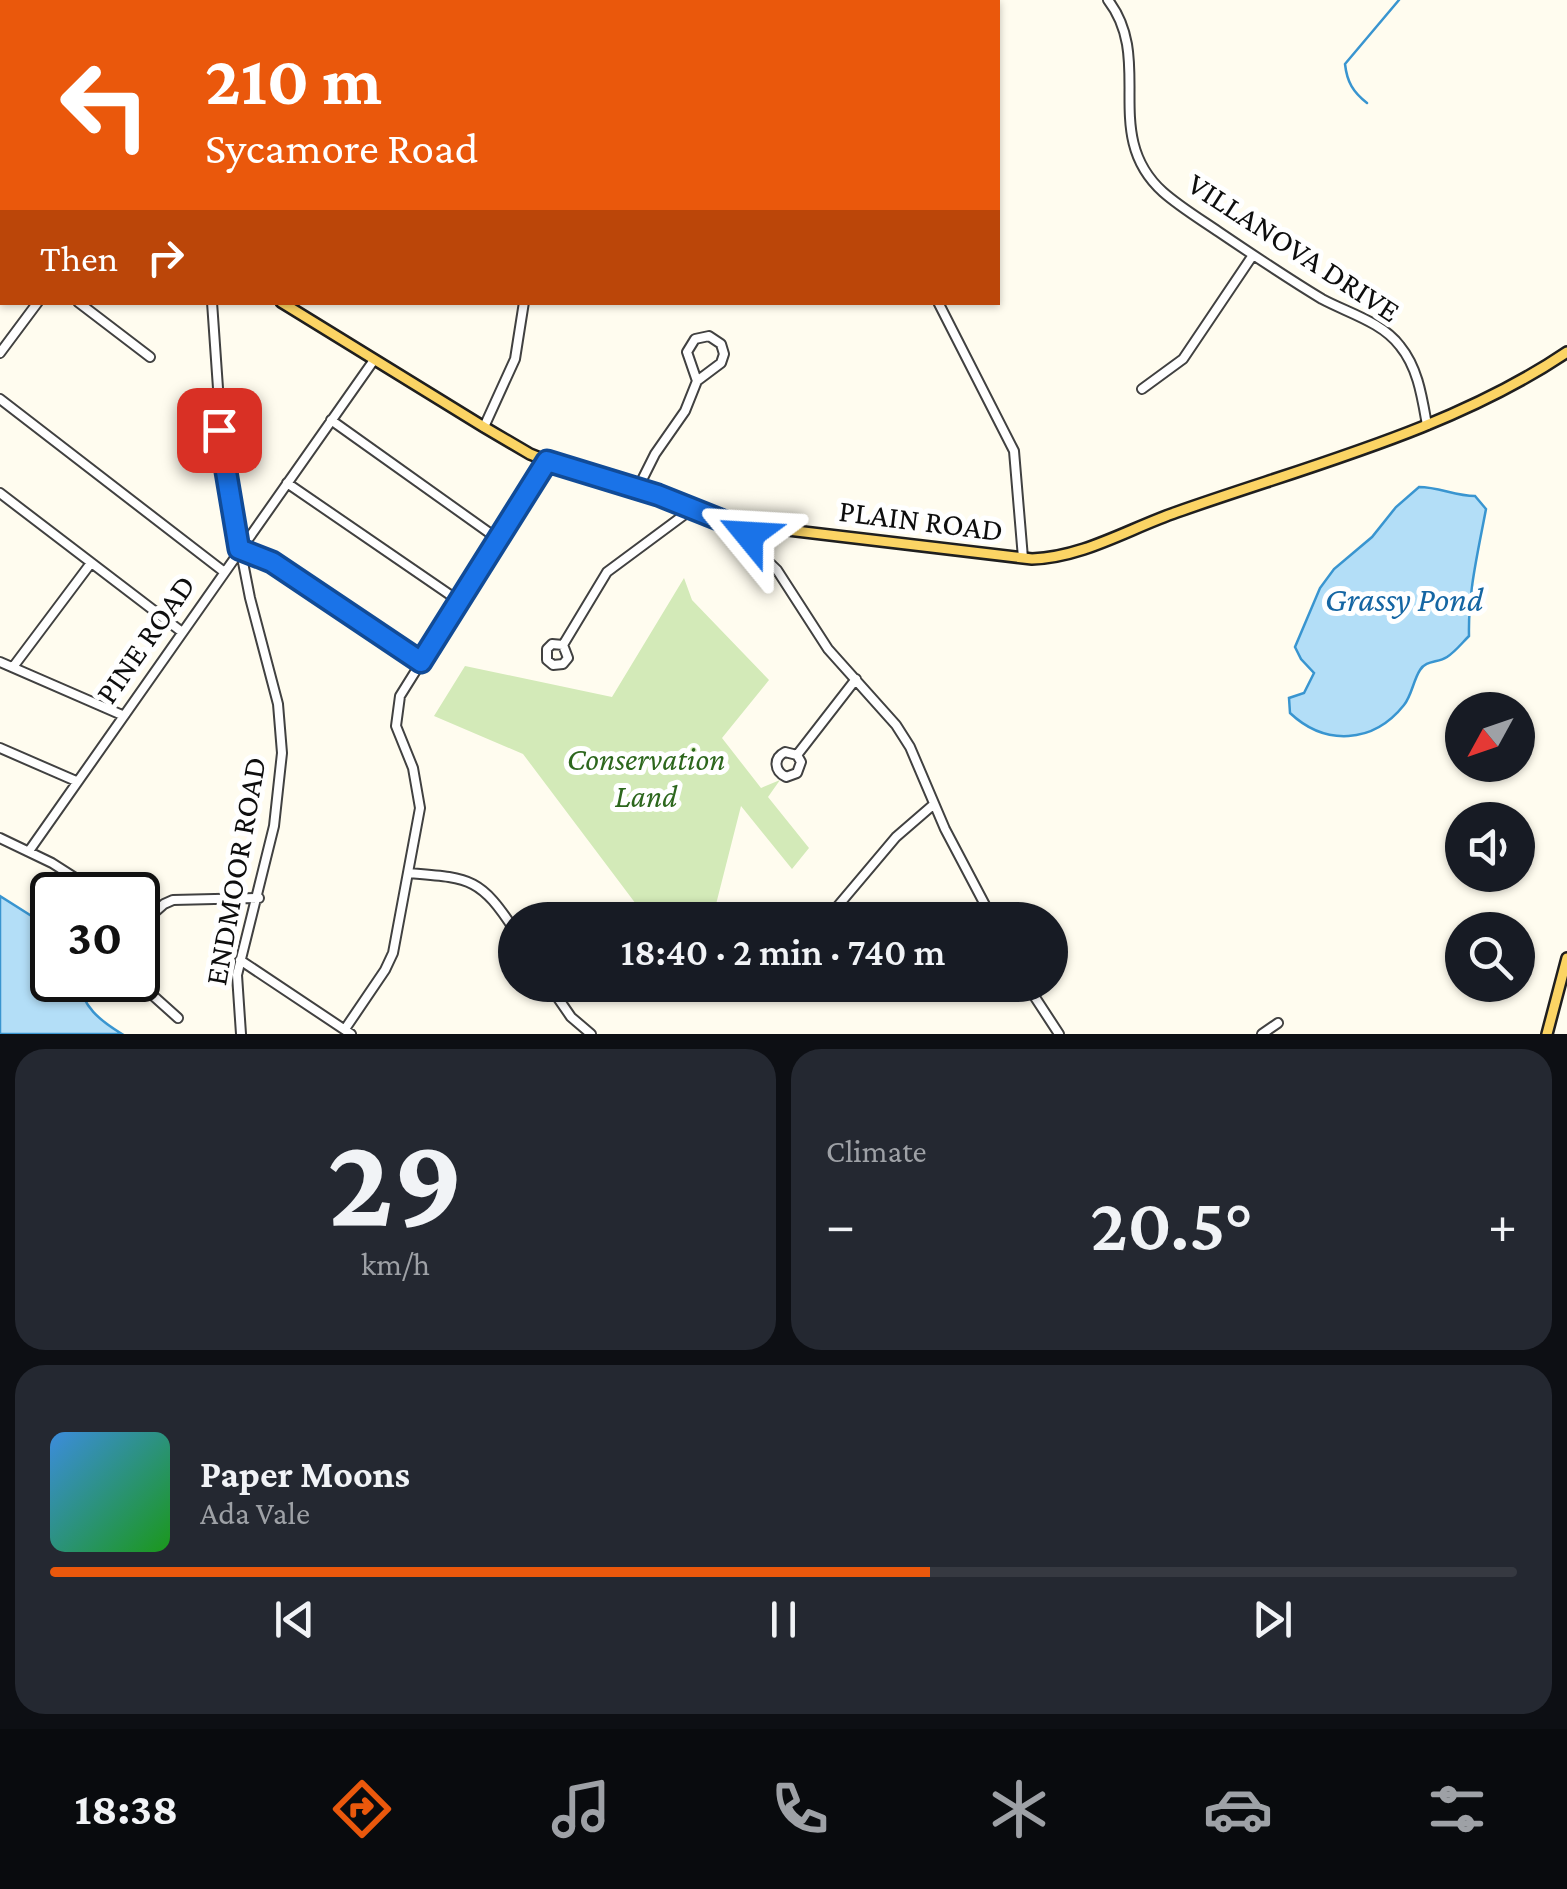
<!DOCTYPE html>
<meta charset="utf-8">
<style>
:root{--surface:#171b24;--page:#242831;--text:#f1f3f6;--muted:#9ea1a6;--line:#363941;--accent:#ea580c}
body{margin:0;font-family:"Crimson Pro",serif;background:var(--page);color:var(--text);height:100vh;display:flex;flex-direction:column;font-size:38px;white-space:nowrap}
*{box-sizing:border-box;margin:0}
p{font-size:32px;color:var(--muted)}
.icon{flex:none;width:55px;height:55px;fill:none;stroke:currentColor;stroke-width:2;stroke-linecap:round;stroke-linejoin:round}
.map{position:relative;height:1034px;overflow:hidden}
.side{display:flex;flex-direction:column;gap:15px;padding:15px;background:#0d0f14;flex:1}
.side>*{flex:none}
.hud{position:absolute;left:0px;top:0px;width:1000px;height:305px;box-shadow:0 2px 8px #0004;background:#ea580c;color:#fff;overflow:hidden}
.needle{width:65px;rotate:230deg}
.fabs{position:absolute;left:1445px;top:692px;display:grid;gap:20px}
.fabs a{display:grid;place-items:center;width:90px;height:90px;border-radius:50%;background:var(--surface);box-shadow:0 2px 8px #0004;font-size:50px}
.speed{position:absolute;left:30px;top:872px;display:flex;gap:20px;font-size:50px;font-weight:700;text-align:center}
.speed>*{display:grid;place-content:center;width:130px;height:130px;border-radius:50%;background:var(--surface);box-shadow:0 2px 8px #0004;line-height:1}
.speed .limit{border:5px solid #111;border-radius:15px;background:#fff;color:#111}
.pin{position:absolute;display:grid;place-items:center;width:85px;height:85px;color:#fff;margin:-42px;border-radius:20px;box-shadow:0 5px 15px #0006}
.me{position:absolute;width:110px;margin:-55px;rotate:297deg;stroke-linejoin:round;filter:drop-shadow(0 0 8px #0008)}
.turn{display:flex;align-items:center;gap:35px;height:210px;padding:0 40px;font-size:45px}
.turn .icon{width:130px;height:130px;stroke-width:2.5}
.turn b{display:block;font-size:70px;line-height:85px}
.then{display:flex;align-items:center;height:95px;padding:0 40px;background:#0003;gap:20px;font-size:38px}
.big{font-size:75px;font-weight:600;line-height:1.1}
.side .card{flex:1;display:flex;flex-direction:column;justify-content:center;gap:15px;min-width:0;padding:0 35px;border-radius:30px;background:var(--page)}
.side .dial{align-items:center;gap:0}
.dial b{font-size:130px;line-height:1}
.song{display:flex;align-items:center;gap:30px}
.cover{width:120px;height:120px;border-radius:15px;background:linear-gradient(135deg,hsl(210 70% 55%),hsl(120 70% 35%))}
.played{height:10px;border-radius:5px;background:linear-gradient(90deg,var(--accent) 60%,var(--line) 60%)}
.keys{display:flex;justify-content:space-around;direction:ltr}
.heat{display:flex;justify-content:space-between;align-items:center;font-size:55px;direction:ltr}
.side .tiles{flex:1;display:grid;gap:15px;grid-template-columns:1fr 1fr}
.card:last-child{grid-column:span 2}
.trip{position:absolute;left:498px;top:902px;width:570px;height:100px;border-radius:50px;background:var(--surface);box-shadow:0 2px 8px #0004;font-weight:600;line-height:100px;text-align:center}
.tabs{display:flex;height:160px;justify-content:space-around;align-items:center;background:#090b0e;color:var(--muted)}
.tabs .icon{width:70px;height:70px}
.tabs .selected{color:var(--accent)}
.tabs b{font-size:45px;color:var(--text)}
.map>svg:first-child{display:block}
.green{fill:#d3eab8}
.water{fill:#b3def7;stroke:#3995d0;stroke-width:2.5}
.lines{fill:none;stroke-linecap:round;stroke-linejoin:round}
.stream{stroke:#3995d0;stroke-width:2.5}
.minor-casing{stroke:#414141;stroke-width:12}
.major-casing{stroke:#1f1f1f;stroke-width:14}
.minor{stroke:#fff;stroke-width:8}
.major{stroke:#fbd464;stroke-width:9}
.route-casing{stroke:#114b97;stroke-width:25}
.route{stroke:#1a73e8;stroke-width:18}
.labels{text-anchor:middle;dominant-baseline:central;stroke-width:10;stroke-linejoin:round;paint-order:stroke}
.street-label{font-size:32px;fill:#0e0e0e;stroke:#fff}
.park-label{font-size:32px;font-style:italic;fill:#2d671d;stroke:#fff}
.water-label{font-size:35px;font-style:italic;fill:#1566a3;stroke:#fff}
</style>
<div class="map">
<svg width="1567" height="1034" viewBox="0 0 1567 1034">
<rect width="100%" height="100%" fill="#fffcef"/>
<path class="green" d="M684,578L692,600L769,680L722,738L761,788L780,780L768,797L809,848L792,869L741,806L712,920H648L523,754L434,716L465,666L612,697Z"/>
<path class="water" d="M1419,487C1439,487 1455,496 1475,496L1486,509C1478,552 1468,592 1469,636C1462,643 1455,652 1447,657C1438,663 1426,660 1420,670C1413,681 1412,695 1404,705C1373,744 1325,746 1290,713L1289,698L1304,693L1314,673L1301,659L1295,647L1320,588L1334,569L1372,537L1396,507Z
M0,896L52,929V980H78C83,1007 99,1020 122,1034H0Z"/>
<g class="lines">
<path class="stream" d="M1367,103C1353,92 1347,82 1345,64L1399,0"/>
<g class="minor-casing">
<path id="minor" d="M481,0L483,2
M662,0V2
M812,0L813,2
M1108,0C1155,61 1100,135 1163,192C1180,207 1200,219 1219,232C1253,255 1287,278 1322,299C1348,313 1382,322 1400,346C1418,368 1422,397 1427,425
M965,2L966,0
M0,242L2,244
M78,302L150,357
M212,302L223,460L250,598L278,704L282,753L274,826L237,975L241,1034
M938,302L1014,451L1023,558
M0,353L38,302
M1142,389L1183,359L1253,255
M0,399L223,571
M331,420L498,539
M484,427L515,359L524,302
M287,483L459,601
M638,488L655,454L685,411L697,381L721,363L724,354L721,344L709,336L695,339L687,352L697,381
M0,493L182,632
M728,523L777,570L828,649L896,725L910,747L945,829L993,920
M239,549L272,562L421,662
M563,645L568,658L563,664L553,665L547,660V649L552,644L563,645L607,572L692,509
M0,662L122,715
M13,667L91,563
M0,748L76,781
M797,755L801,762L797,773L786,777C774,771 773,758 785,752L797,755L856,679
M0,838L52,863L102,895
M29,851L374,360
M408,873C470,878 480,877 515,931
M826,920L896,837L933,805
M138,927L164,904L173,900L259,898
M240,960L351,1034
M138,969L149,992L178,1018
M549,985L571,1017L591,1034
M1027,985L1059,1034
M345,1029L385,970L393,953L420,808L413,768L396,726L400,696L547,461
M1262,1034L1278,1023"/>
</g>
<g class="major-casing">
<path id="major" d="M0,126L2,127
M281,302L484,427L530,454L565,468L658,495L728,523L1032,559C1084,557 1128,529 1177,512C1307,466 1452,430 1567,352
M1547,1034L1567,958"/>
</g>
<use href="#minor" class="minor"/>
<use href="#major" class="major"/>
</g>
<g class="lines">
<g class="route-casing">
<path id="route" d="M219,430L239,549L272,562L421,662L547,461L658,495L728,523L751,526L749,535"/>
</g>
<use href="#route" class="route"/>
</g>
<g class="labels">
<g class="street-label">
<text transform="translate(1294 247) rotate(33)">VILLANOVA DRIVE</text>
<text transform="translate(921 520) rotate(7)">PLAIN ROAD</text>
<text transform="translate(145 639) rotate(-55)">PINE ROAD</text>
<text transform="translate(235 871) rotate(-80)">ENDMOOR ROAD</text>
</g>
<g class="park-label">
<text x="646" y="759">Conservation<tspan x="646" dy="37">Land</tspan></text>
</g>
<g class="water-label">
<text x="1404" y="599">Grassy Pond</text>
</g>
</g>
</svg>
<div class="fabs">
<a><svg class="needle" viewBox="-14 -14 28 28"><path d="M0-13l5 13h-10z" fill="#e53935"/><path d="M0 13l5-13h-10z" fill="#9ea1a6"/></svg></a>
<a><svg class="icon" aria-label="sound" viewBox="0 0 24 24"><path d="M4 9h4l5-4v14l-5-4H4zM17 9q2 3 0 6"/></svg></a>
<a><svg class="icon" aria-label="search" viewBox="0 0 24 24"><circle cx="10" cy="10" r="6"/><path d="M15 15l6 6"/></svg></a>
</div>
<div class="speed"><div class="limit">30</div></div>
<div class="pin" style="left:219px;top:430px;background:#d93025"><svg class="icon" aria-label="arrive" viewBox="0 0 24 24"><path d="M6 21V4h12l-3 4 3 4H6"/></svg></div>
<svg class="me" style="left:749px;top:535px" viewBox="-20 -20 40 40"><path d="M0-17L14 15 0 8-14 15z" fill="#1a73e8" stroke="#fff" stroke-width="4"/></svg>
<div class="trip">18:40 · 2 min · 740 m</div>
<div class="hud">
<div class="turn"><svg class="icon" aria-label="left" viewBox="0 0 24 24"><path d="M17 20v-9H6M10 6l-5 5 5 5"/></svg><div><b>210 m</b>Sycamore Road</div></div>
<div class="then">Then<svg class="icon" aria-label="right" viewBox="0 0 24 24"><path d="M7 20v-9h11M14 6l5 5-5 5"/></svg></div>
</div>
</div>
<section class="side">
<div class="tiles">
<div class="card dial"><b>29</b><p>km/h</p></div>
<div class="card"><p>Climate</p>
<div class="heat"><a>−</a><b class="big">20.5°</b><a>+</a></div>
</div>
<div class="card">
<div class="song"><i class="cover"></i><div><b>Paper Moons</b><p>Ada Vale</p></div></div>
<div class="played"></div>
<div class="keys"><svg class="icon" aria-label="previous" viewBox="0 0 24 24"><path d="M18 5L8 12l10 7zM5 5v14"/></svg><svg class="icon" aria-label="pause" viewBox="0 0 24 24"><path d="M8 5v14M16 5v14"/></svg><svg class="icon" aria-label="next" viewBox="0 0 24 24"><path d="M6 5l10 7-10 7zM19 5v14"/></svg></div>
</div>
</div>
</section>
<nav class="tabs">
<b>18:38</b>
<svg class="icon selected" aria-label="directions" viewBox="0 0 24 24"><path d="M12 3l9 9-9 9-9-9zM9 14v-3h6M13 9l2 2-2 2"/></svg>
<svg class="icon" aria-label="music" viewBox="0 0 24 24"><path d="M9 18V5l10-2v13"/><circle cx="6" cy="18" r="3"/><circle cx="16" cy="16" r="3"/></svg>
<svg class="icon" aria-label="phone" viewBox="0 0 24 24"><path d="M5 4h4l2 5-3 2q2 4 5 5l2-3 5 2v4C11 20 4 13 5 4z"/></svg>
<svg class="icon" aria-label="climate" viewBox="0 0 24 24"><path d="M12 3v18M4 7l16 10M4 17L20 7"/></svg>
<svg class="icon" aria-label="car" viewBox="0 0 24 24"><path d="M5 17H2v-5l4-1 3-4h7l3 4 3 1v5h-3M9 17h6M6 11h13"/><circle cx="7" cy="17" r="2"/><circle cx="17" cy="17" r="2"/></svg>
<svg class="icon" aria-label="filters" viewBox="0 0 24 24"><path d="M4 7h16M4 17h16"/><circle cx="9" cy="7" r="2"/><circle cx="15" cy="17" r="2"/></svg>
</nav>
